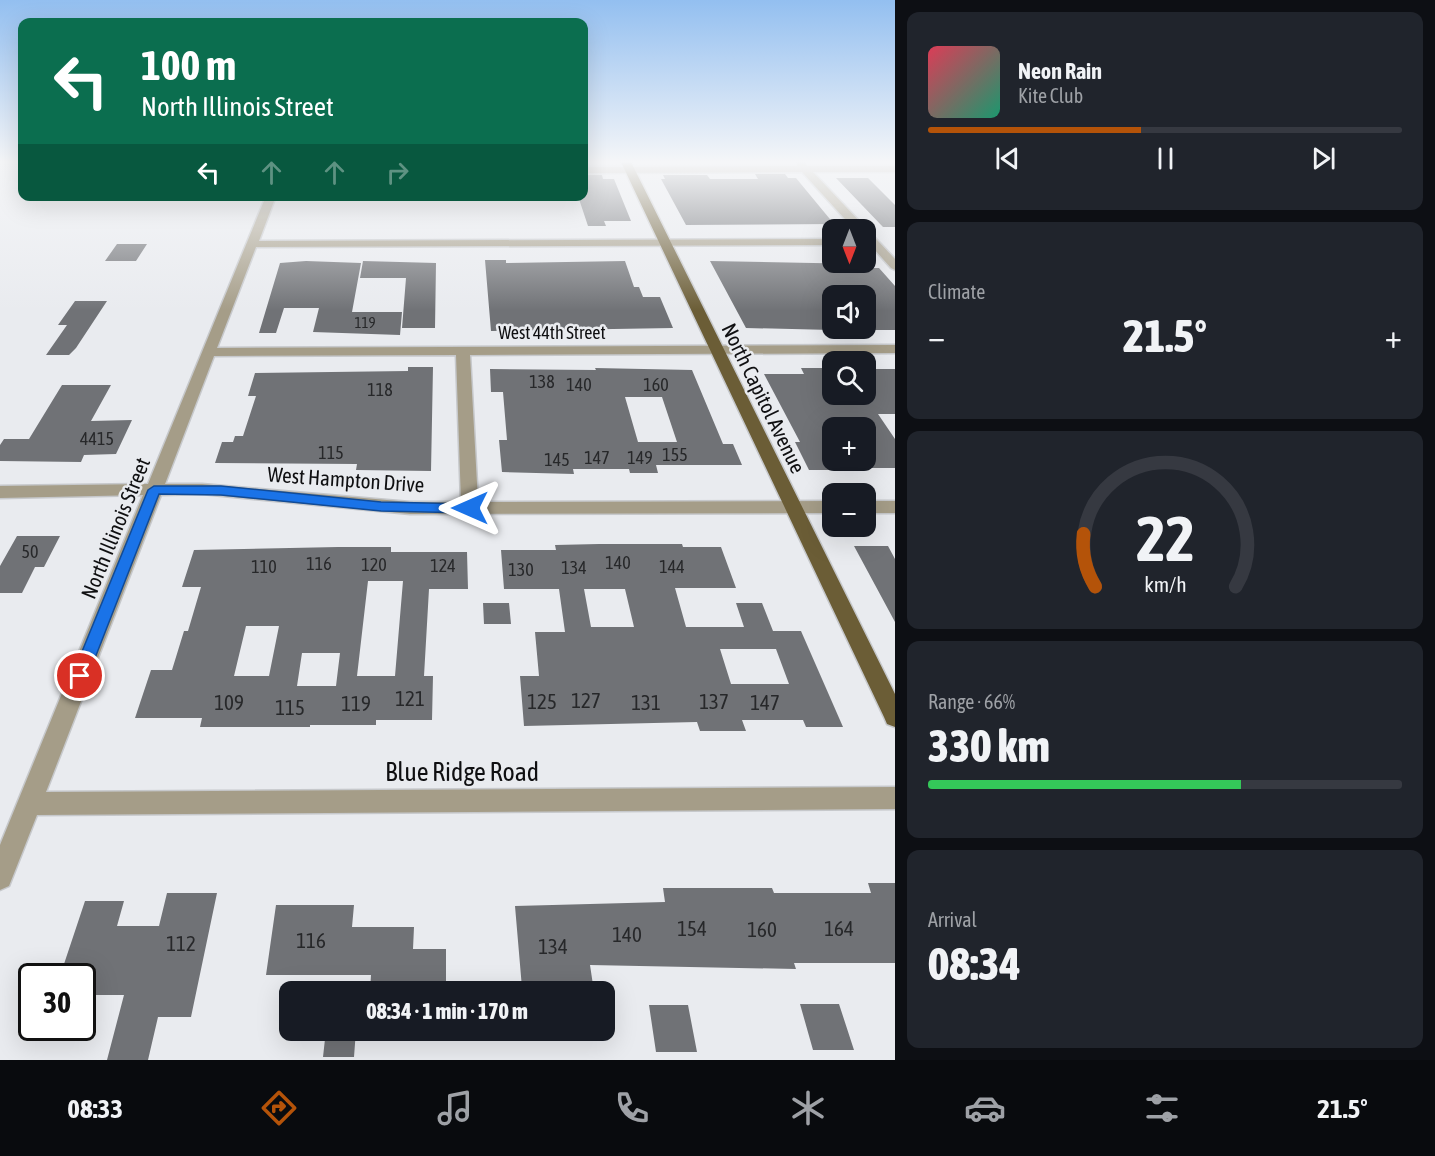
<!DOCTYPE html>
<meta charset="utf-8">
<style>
:root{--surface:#171b24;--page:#20242c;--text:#f1f3f6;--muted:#9ea1a6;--line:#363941;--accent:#b45309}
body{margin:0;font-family:"Asap Condensed",sans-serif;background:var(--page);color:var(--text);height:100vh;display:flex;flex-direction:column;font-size:22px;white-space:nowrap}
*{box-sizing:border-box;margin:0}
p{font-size:20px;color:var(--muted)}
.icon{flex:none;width:33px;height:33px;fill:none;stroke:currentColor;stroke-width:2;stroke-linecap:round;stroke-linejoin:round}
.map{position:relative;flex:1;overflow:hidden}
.sheet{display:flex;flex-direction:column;gap:12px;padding:12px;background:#0d0f14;width:540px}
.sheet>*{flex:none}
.top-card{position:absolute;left:18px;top:18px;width:570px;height:183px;border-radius:12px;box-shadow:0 6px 24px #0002;background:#0b6e4f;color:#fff;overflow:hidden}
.needle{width:39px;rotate:180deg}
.fabs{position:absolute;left:822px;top:219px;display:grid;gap:12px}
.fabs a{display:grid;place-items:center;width:54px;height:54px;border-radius:12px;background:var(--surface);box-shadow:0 6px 24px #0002;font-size:30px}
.speed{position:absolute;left:18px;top:963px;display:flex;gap:12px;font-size:30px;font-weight:700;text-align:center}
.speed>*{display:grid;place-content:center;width:78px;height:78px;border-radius:50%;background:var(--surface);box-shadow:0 6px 24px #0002;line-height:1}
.speed .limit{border:3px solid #111;border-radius:9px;background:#fff;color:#111}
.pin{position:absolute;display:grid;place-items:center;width:51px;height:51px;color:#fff;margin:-26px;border:3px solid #fff;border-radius:50%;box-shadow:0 2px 6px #0007}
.me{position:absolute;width:66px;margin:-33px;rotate:270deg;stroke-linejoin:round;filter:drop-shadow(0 0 4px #0008)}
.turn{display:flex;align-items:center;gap:21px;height:126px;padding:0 24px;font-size:27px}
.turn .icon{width:78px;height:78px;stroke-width:2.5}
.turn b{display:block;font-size:42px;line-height:51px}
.lanes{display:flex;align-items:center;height:57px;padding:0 24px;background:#0003;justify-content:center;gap:30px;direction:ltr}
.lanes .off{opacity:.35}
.big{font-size:45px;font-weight:800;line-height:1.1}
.sheet .tile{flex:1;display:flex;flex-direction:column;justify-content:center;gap:9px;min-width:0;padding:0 21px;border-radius:12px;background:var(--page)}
.sheet .dial{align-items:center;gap:0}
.dial svg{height:156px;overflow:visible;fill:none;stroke:var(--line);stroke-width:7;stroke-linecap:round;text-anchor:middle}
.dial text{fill:var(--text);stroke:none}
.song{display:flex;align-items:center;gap:18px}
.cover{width:72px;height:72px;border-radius:9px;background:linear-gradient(135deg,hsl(350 70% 55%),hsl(160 70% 35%))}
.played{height:6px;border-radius:3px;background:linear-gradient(90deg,var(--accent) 45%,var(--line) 45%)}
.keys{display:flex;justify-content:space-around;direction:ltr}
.heat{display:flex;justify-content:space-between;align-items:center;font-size:33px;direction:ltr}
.charge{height:9px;border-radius:4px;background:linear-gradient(90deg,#34c759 66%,var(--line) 0)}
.trip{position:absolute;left:279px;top:981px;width:336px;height:60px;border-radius:12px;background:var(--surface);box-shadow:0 6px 24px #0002;font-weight:800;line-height:60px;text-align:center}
.tab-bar{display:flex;height:96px;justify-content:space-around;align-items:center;background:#090b0e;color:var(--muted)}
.tab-bar .icon{width:42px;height:42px}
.tab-bar .on{color:var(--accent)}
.tab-bar b{font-size:27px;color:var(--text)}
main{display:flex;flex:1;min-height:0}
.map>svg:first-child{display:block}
.building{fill:#707276;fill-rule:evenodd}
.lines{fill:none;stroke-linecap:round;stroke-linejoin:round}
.minor-casing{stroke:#c6c8cb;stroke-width:3}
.major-casing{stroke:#c6c8cb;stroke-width:3}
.minor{fill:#a59d88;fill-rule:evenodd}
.major{fill:#6b5d36;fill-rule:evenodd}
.route{fill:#1a73e8;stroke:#114b97;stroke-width:1.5}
.labels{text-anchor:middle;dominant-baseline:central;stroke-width:5;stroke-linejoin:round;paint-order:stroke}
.far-number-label{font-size:15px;fill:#27282a}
.far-street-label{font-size:18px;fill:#0f0f11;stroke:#e9ebef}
.number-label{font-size:18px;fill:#27282a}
.street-label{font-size:21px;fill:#0f0f11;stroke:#e9ebef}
.near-number-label{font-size:21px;fill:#27282a}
.near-street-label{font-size:26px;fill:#0f0f11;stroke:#e9ebef}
</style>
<main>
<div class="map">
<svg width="895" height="1060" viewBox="0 0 895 1060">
<rect width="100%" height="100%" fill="#e9ebef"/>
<path class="building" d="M755,174H785L788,178H796L834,224L686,225L661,179H665L663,175H707L710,179H758Z
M584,175H602L603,179H614L631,221H604L606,226H588L578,196H584Z
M836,178H868L895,205V227H883Z
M117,244H147L136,261H105Z
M485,260H506V263L625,261L634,287H639L643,297H660L673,328L491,331Z
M306,261L361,263L352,312H402L400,335L313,332L319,308H284L276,333H259L280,263Z
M363,261L436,263L435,328H402L406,278H360Z
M710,261L865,264L869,268H879L895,286V330H866V296H832V330L746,328Z
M75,301H107L76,348L69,355H46L67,325H58Z
M408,367H433L431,471L356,470L357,464L215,463L222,442H233L235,436H243L256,396H248L255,373L408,371Z
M595,368L692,370L723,444H733L742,465H656L658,473H630L629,469H573L574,474L502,472L499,440H507L503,392H491L490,369L596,370ZM625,397H662L677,442H638Z
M801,368H822L832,385V402H866V369H895V414H878L895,439V468H866V428H832V470H809L795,442H800L764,374H804Z
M62,385H111L91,421L132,420L116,454L84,455L81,462L0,461V445L4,439H29Z
M17,536H60L44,567H35L22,593H0V566Z
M599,544H682L683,547H721L736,588H675L686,627H744L736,603H762L773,631H801L843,727H806L803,720H742L746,731H700L697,722L524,726L520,676H539L535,632H565L559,589H504L501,550H556L555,545ZM584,589H625L634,627H591ZM720,649H776L789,684H731Z
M854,546H888L895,559V622Z
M338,547H391V552H467L468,589H429L424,676H433L432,720H376V725H310V727H200L202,718H135L151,670H172L184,631H188L201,587H182L194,550ZM368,581H403L395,676H357ZM246,626H279L269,676H234ZM302,653H340L336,686H297Z
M483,603H509L511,624H484Z
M868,883H895V963H794L796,969L590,965L593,985L522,988L515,906L665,902L663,888H772L774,893H871Z
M167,893H217L191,1017H158L148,1060H107L124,995H82V976H60L85,901H124L117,926H159Z
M276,905H354L352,927H414L413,949H446V992H370L371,975H266Z
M800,1004H839L854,1050H813Z
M649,1005H688L697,1052H656Z
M326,1030H356L354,1057H323Z"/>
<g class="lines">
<g class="minor-casing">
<path id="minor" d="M798,163H804L807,166H895V172H813L895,259V270L891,268L866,240V230H855L802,172L584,173V167L797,166Z
M266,196H276L259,241L832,239V245L256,247L217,348L895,345V353L470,355L478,502L832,501V513L410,514L202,494L161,495L46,792L895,787V809L37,815L9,886L0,890V845L143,495L0,498V486L148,484ZM456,355L461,502H410L202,484H165L214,356Z
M866,501H895V513H866Z"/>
</g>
<g class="major-casing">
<path id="major" d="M621,162H631L895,694V727L887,724L884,717Z"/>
</g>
<use href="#minor" class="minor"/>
<use href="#major" class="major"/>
</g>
<linearGradient id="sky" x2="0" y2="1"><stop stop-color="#93bff0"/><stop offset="0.52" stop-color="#f5f6f8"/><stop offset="1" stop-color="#f5f6f8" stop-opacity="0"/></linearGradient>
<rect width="895" height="311" fill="url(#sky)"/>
<path class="route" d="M154,486H221L381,502L470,504L477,508L470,513L381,511L221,495L159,494L88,676L86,681H74L72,676L148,490Z"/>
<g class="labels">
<g class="far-number-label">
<text x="365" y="322">119</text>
</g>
<g class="far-street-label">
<text x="552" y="332">West 44th Street</text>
</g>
<g class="number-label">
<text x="542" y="381">138</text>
<text x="579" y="384">140</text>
<text x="656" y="384">160</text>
<text x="380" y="389">118</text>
<text x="97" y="438">4415</text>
<text x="331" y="452">115</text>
<text x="675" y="454">155</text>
<text x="597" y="457">147</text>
<text x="640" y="457">149</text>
<text x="557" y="459">145</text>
<text x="30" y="551">50</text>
<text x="618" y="562">140</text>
<text x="319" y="563">116</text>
<text x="374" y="564">120</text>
<text x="443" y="565">124</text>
<text x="264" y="566">110</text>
<text x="672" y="566">144</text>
<text x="574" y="567">134</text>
<text x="521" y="569">130</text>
</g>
<g class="street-label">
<text transform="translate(764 398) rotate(64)">North Capitol Avenue</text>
<text transform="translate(346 479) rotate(4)">West Hampton Drive</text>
<text transform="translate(115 528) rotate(-68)">North Illinois Street</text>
</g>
<g class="near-number-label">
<text x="410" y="698">121</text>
<text x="586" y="700">127</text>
<text x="542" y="701">125</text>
<text x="714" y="701">137</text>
<text x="229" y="702">109</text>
<text x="646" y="702">131</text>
<text x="765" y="702">147</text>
<text x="356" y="703">119</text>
<text x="290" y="707">115</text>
<text x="692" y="928">154</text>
<text x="839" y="928">164</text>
<text x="762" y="929">160</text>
<text x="627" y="934">140</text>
<text x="311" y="940">116</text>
<text x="181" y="943">112</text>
<text x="553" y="946">134</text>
</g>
<g class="near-street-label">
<text x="462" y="772">Blue Ridge Road</text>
</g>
</g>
</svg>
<div class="fabs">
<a><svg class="needle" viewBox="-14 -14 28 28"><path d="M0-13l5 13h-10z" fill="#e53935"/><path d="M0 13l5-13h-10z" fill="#9ea1a6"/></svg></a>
<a><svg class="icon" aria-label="sound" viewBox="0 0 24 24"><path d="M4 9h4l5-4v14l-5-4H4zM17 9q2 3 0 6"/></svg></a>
<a><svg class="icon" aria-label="search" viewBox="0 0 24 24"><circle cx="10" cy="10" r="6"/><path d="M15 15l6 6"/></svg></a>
<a>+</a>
<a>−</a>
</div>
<div class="speed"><div class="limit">30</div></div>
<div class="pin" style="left:80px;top:676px;background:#d93025"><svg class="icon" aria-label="arrive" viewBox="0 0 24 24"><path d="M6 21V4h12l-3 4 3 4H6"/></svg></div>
<svg class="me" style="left:470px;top:508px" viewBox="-20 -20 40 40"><path d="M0-17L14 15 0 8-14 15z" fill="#1a73e8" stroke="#fff" stroke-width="4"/></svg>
<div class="trip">08:34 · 1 min · 170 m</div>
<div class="top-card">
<div class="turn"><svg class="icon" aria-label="left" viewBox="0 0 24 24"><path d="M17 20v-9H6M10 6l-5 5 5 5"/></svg><div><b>100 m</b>North Illinois Street</div></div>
<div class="lanes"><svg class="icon" aria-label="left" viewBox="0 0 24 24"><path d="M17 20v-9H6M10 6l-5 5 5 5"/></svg><svg class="icon off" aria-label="ahead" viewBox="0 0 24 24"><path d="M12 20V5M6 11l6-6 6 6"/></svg><svg class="icon off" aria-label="ahead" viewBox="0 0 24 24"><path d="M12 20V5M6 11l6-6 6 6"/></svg><svg class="icon off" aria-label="right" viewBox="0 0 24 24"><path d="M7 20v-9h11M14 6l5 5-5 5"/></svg></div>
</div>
</div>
<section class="sheet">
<div class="tile">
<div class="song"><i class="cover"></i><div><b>Neon Rain</b><p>Kite Club</p></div></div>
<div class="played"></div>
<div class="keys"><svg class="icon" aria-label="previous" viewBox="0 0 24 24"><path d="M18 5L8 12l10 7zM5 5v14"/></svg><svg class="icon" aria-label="pause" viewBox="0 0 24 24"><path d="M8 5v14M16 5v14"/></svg><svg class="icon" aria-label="next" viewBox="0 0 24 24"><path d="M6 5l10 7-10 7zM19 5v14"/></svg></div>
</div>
<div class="tile"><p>Climate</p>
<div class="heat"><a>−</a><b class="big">21.5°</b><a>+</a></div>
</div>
<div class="tile dial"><svg viewBox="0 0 100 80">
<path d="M14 69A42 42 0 1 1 86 69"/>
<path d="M14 69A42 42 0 0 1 8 42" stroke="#b45309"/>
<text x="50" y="56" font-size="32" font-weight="700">22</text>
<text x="50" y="72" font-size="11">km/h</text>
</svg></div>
<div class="tile"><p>Range · 66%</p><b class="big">330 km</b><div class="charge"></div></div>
<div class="tile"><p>Arrival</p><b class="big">08:34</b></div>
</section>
</main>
<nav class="tab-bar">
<b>08:33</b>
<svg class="icon on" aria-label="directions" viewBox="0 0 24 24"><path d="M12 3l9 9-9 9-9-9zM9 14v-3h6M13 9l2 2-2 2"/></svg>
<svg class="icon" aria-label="music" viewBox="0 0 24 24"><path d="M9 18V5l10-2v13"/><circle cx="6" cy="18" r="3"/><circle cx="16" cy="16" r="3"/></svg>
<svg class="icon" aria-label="phone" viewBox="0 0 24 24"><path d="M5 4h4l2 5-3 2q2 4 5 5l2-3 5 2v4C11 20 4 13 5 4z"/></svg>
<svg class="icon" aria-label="climate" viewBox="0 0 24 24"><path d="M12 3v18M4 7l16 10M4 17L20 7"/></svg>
<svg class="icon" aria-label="car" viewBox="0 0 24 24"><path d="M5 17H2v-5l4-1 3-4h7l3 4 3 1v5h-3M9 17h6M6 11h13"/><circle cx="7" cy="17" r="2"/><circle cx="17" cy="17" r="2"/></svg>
<svg class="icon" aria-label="filters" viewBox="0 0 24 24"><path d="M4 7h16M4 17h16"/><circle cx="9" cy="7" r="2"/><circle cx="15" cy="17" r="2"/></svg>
<b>21.5°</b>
</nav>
